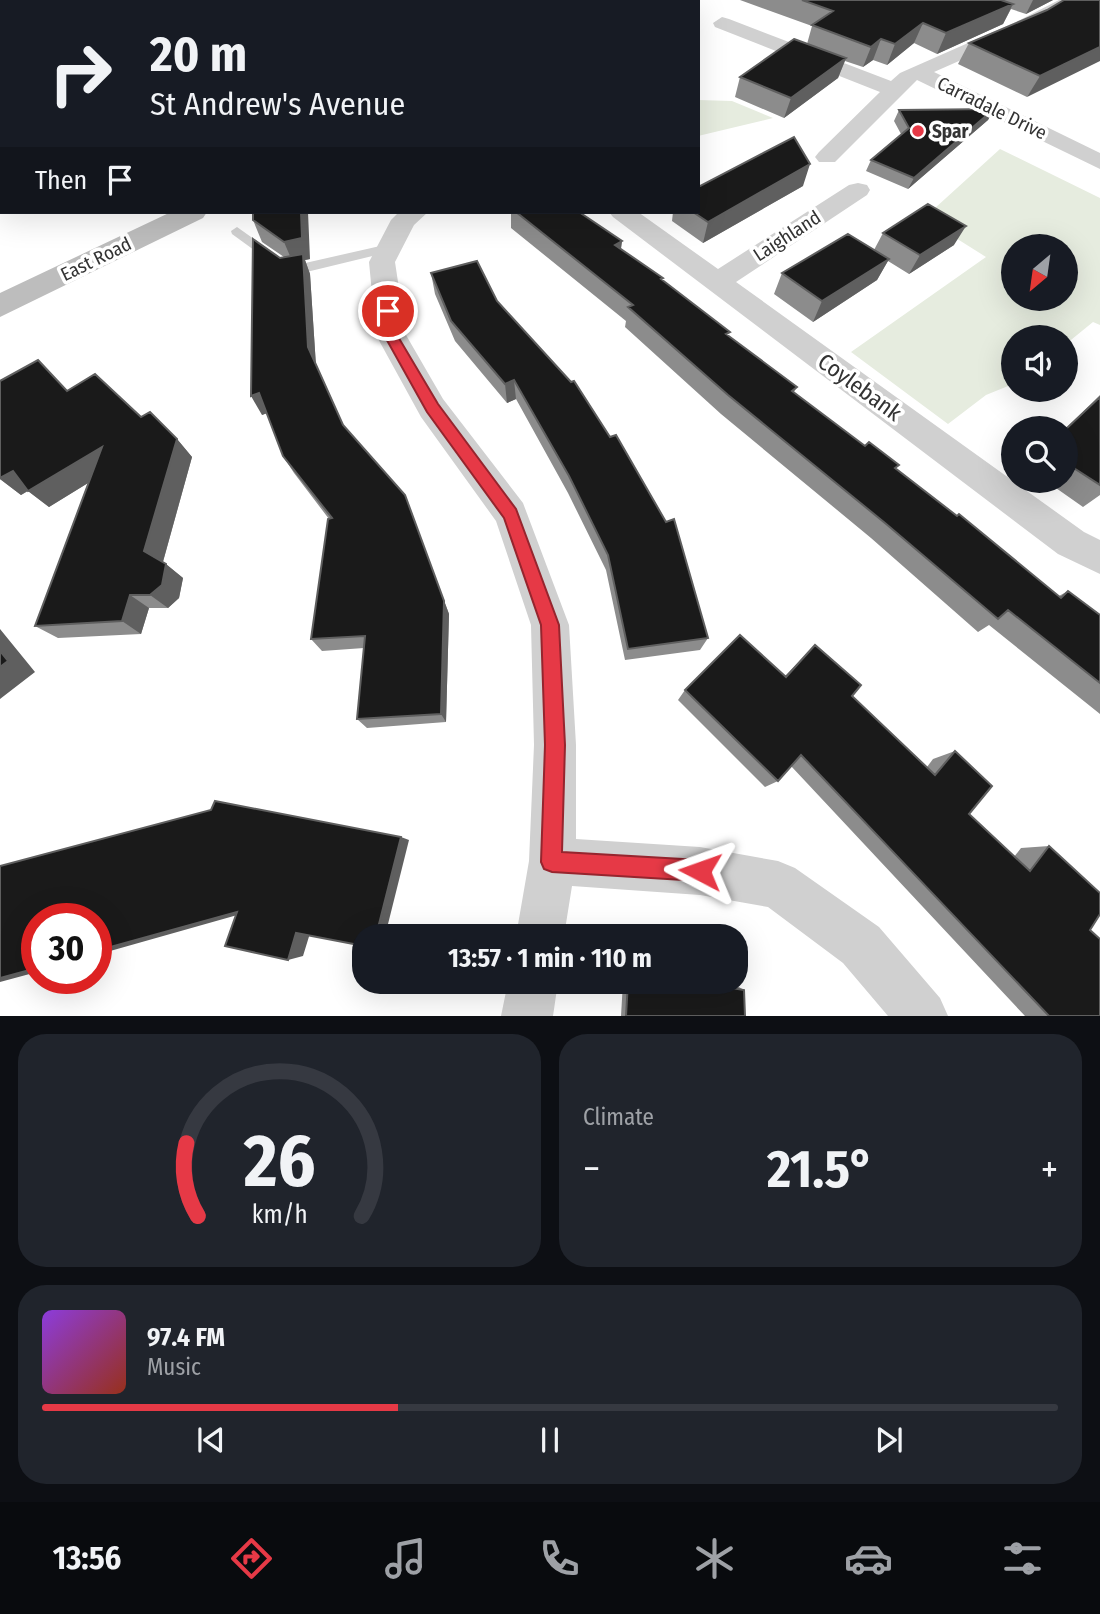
<!DOCTYPE html>
<meta charset="utf-8">
<style>
:root{--surface:#171b24;--page:#20242c;--text:#f1f3f6;--muted:#9ea1a6;--line:#363941;--accent:#e63946}
body{margin:0;font-family:"Fira Sans Condensed",sans-serif;background:var(--page);color:var(--text);height:100vh;display:flex;flex-direction:column;font-size:26px;white-space:nowrap}
*{box-sizing:border-box;margin:0}
p{font-size:23px;color:var(--muted)}
.icon{flex:none;width:38px;height:38px;fill:none;stroke:currentColor;stroke-width:2;stroke-linecap:round;stroke-linejoin:round}
.map{position:relative;height:1016px;overflow:hidden}
.sheet{display:flex;flex-direction:column;gap:18px;padding:18px;background:#0d0f14;flex:1}
.sheet>*{flex:none}
.guide{position:absolute;left:0px;top:0px;width:700px;height:214px;box-shadow:0 7px 28px #0002;background:#171b24;color:var(--text);overflow:hidden}
.needle{width:46px;rotate:209deg}
.buttons{position:absolute;left:1001px;top:234px;display:grid;gap:14px}
.buttons a{display:grid;place-items:center;width:77px;height:77px;border-radius:50%;background:var(--surface);box-shadow:0 7px 28px #0002;font-size:35px}
.speed{position:absolute;left:21px;top:903px;display:flex;gap:14px;font-size:35px;font-weight:700;text-align:center}
.speed>*{display:grid;place-content:center;width:91px;height:91px;border-radius:50%;background:var(--surface);box-shadow:0 7px 28px #0002;line-height:1}
.speed .limit{border:10px solid #d22;background:#fff;color:#111}
.pin{position:absolute;display:grid;place-items:center;width:60px;height:60px;color:#fff;margin:-30px;border:4px solid #fff;border-radius:50%;box-shadow:0 2px 7px #0007}
.me{position:absolute;width:77px;margin:-38px;rotate:274deg;stroke-linejoin:round;filter:drop-shadow(0 0 5px #0008)}
.turn{display:flex;align-items:center;gap:24px;height:147px;padding:0 35px;font-size:32px}
.turn .icon{width:91px;height:91px;stroke-width:2.5}
.turn b{display:block;font-size:49px;line-height:60px}
.then{display:flex;align-items:center;height:66px;padding:0 35px;background:#0003;gap:14px;font-size:26px}
.big{font-size:52px;font-weight:700;line-height:1.1}
.sheet .card{flex:1;display:flex;flex-direction:column;justify-content:center;gap:10px;min-width:0;padding:0 24px;border-radius:28px;background:var(--page)}
.sheet .dial{align-items:center;gap:0}
.dial svg{height:182px;overflow:visible;fill:none;stroke:var(--line);stroke-width:7;stroke-linecap:round;text-anchor:middle}
.dial text{fill:var(--text);stroke:none}
.song{display:flex;align-items:center;gap:21px}
.cover{width:84px;height:84px;border-radius:10px;background:linear-gradient(135deg,hsl(270 70% 55%),hsl(10 70% 35%))}
.played{height:7px;border-radius:4px;background:linear-gradient(90deg,var(--accent) 35%,var(--line) 35%)}
.keys{display:flex;justify-content:space-around;direction:ltr}
.heat{display:flex;justify-content:space-between;align-items:center;font-size:38px;direction:ltr}
.sheet .tiles{flex:1;display:grid;gap:18px;grid-template-columns:1fr 1fr}
.card:last-child{grid-column:span 2}
.trip{position:absolute;left:352px;top:924px;width:396px;height:70px;border-radius:28px;background:var(--surface);box-shadow:0 7px 28px #0002;font-weight:700;line-height:70px;text-align:center}
.tab-bar{display:flex;height:112px;justify-content:space-around;align-items:center;background:#090b0e;color:var(--muted)}
.tab-bar .icon{width:49px;height:49px}
.tab-bar .on{color:var(--accent)}
.tab-bar b{font-size:32px;color:var(--text)}
.map>svg:first-child{display:block}
.green{fill:#e6ecdf;fill-rule:evenodd}
.lines{fill:none;stroke-linecap:round;stroke-linejoin:round}
.lane{fill:#d0d0d0;fill-rule:evenodd}
.street{fill:#d0d0d0;fill-rule:evenodd}
.secondary{fill:#bdbdbd;fill-rule:evenodd}
.wall{fill:#8c8c8c}
.shaded-wall{fill:#5f5f5f}
.building{fill:#1a1a1a;stroke:#5f5f5f;stroke-width:2}
.route{fill:#e63946;stroke:#96252e;stroke-width:2}
.poi-dot{fill:#e63946;stroke:#fff;stroke-width:2.5}
.labels{text-anchor:middle;dominant-baseline:central;stroke-width:7;stroke-linejoin:round;paint-order:stroke}
.far-street-label{font-size:19px;fill:#333;stroke:#fff}
.far-poi-label{font-size:19px;font-weight:bold;fill:#333;stroke:#fff;text-anchor:start}
.street-label{font-size:23px;fill:#333;stroke:#fff}
</style>
<div class="map">
<svg width="1100" height="1016" viewBox="0 0 1100 1016">
<rect width="100%" height="100%" fill="#fff"/>
<path class="green" d="M698,100L732,101L773,118L698,136Z
M1000,149L1100,198V325L1093,322L1066,344V338H1013V384L986,395L948,424L851,352L986,257L924,218ZM1013,247H1066V299H1013Z"/>
<g class="lines">
<path class="lane" d="M237,227L292,266L389,244L396,248L389,252L290,276L232,234L231,231Z"/>
<path class="street" d="M1059,0H1082L1034,28L934,72L1100,153V169L917,80L835,162H819L815,157L819,152L880,92L715,27L713,23L722,17L729,19L891,81L900,73L1020,20Z
M0,38L2,39V52L0,51Z
M858,183L867,185L870,190L867,195L736,282L1084,532L1100,540V574L1058,554L613,217L609,212H638L718,269L849,185Z
M399,212H428L414,225L395,262L406,335L443,399L523,503L569,625L576,745V839L700,847L778,861L795,868L879,927L940,998L948,1016H888L843,963L768,907L700,895L572,886L564,936H516L529,861L534,745L531,625L496,521L421,417L376,335L369,262L391,220Z
M508,982H558L553,1016H501Z"/>
<path class="secondary" d="M598,0H620L597,2Z
M171,212H207L203,218L0,317V293Z"/>
</g>
<path class="wall" d="M32,0H344L348,2H35Z
M740,0H1053L1026,14L1011,9L1003,24L937,54L914,43L887,65L873,60L863,67L845,61L838,78L784,118L735,97L740,77L807,44L812,26Z
M1100,0L1027,97L958,64L969,43L1047,10Z
M994,109L988,120L908,189L866,171L871,160L901,134L894,121L899,110Z
M803,186L703,243L672,221L673,212H698Z
M511,212H579L622,241L621,249L663,278L662,280L729,336L797,387L794,392L865,446L899,465L895,469L1059,596L1068,591L1100,615V714L989,625L978,632L871,538L721,414L625,327L626,321L511,228Z
M253,220L310,259L305,260L310,274L316,366L343,425L411,511L449,614L446,722L367,728L357,719L364,648L322,651L311,639L329,519L294,473L283,456L267,413L262,415L280,258L284,257L262,242Z
M883,233L954,245L909,274L888,261L877,280L813,322L774,294L782,273L874,250Z
M431,273L497,301L708,638L700,650L625,660L606,570L568,493L516,399L507,403L455,341L435,294Z
M0,381L67,391L141,417L177,439L192,457L163,562L183,578L179,598L168,608H149L141,634L58,638L35,626L88,483L49,507L28,491L21,495L0,479Z
M1100,395V495L1083,507L1046,481H1066L1065,429Z
M815,645L852,696L927,767L933,759L955,751L969,814L1014,857L1021,848L1049,846L1090,930L1100,1016H1025L791,766L778,781L765,787L678,700L685,690L785,676Z
M623,982H722L732,983L744,990L745,1016H621Z"/>
<path class="shaded-wall" d="M1033,0H1053L1026,14Z
M1013,4L1003,24L937,54L946,33Z
M923,23L914,43L887,65L895,44Z
M881,39L873,60L863,67L871,47Z
M1100,47V61L1027,97L1040,76Z
M846,58L838,78L784,118L791,98Z
M994,109L988,120L908,189L914,178Z
M2,155V184H0V156Z
M810,164L803,186L703,243L708,222Z
M301,212H308L310,259L305,260L310,274L316,366L308,347L293,263L284,242Z
M966,226L954,245L909,274L920,255Z
M622,241L619,261L615,245Z
M889,259L877,280L813,322L822,301Z
M514,380L516,399L507,403L505,384Z
M259,393L270,412L262,415L251,396Z
M177,439L192,457L162,565L144,551Z
M102,447L119,464L49,507L28,491Z
M13,471L34,487L21,495L0,479Z
M405,495L449,614L446,722L441,714Z
M166,564L183,578L179,598L168,608L150,595Z
M130,595L149,608L141,634L122,621Z
M0,629L35,672L0,699Z
M401,837L409,840L385,936H376Z
M255,910L96,955V951L237,912Z
M311,930L303,956L288,960L296,933Z
M37,968V972L0,982V978Z"/>
<path class="building" d="M50,0H344L348,2H53Z
M802,0H1001L1013,4L946,33L923,23L895,44L881,39L871,47L812,25L833,11Z
M1064,0H1100V47L1040,76L969,43L1047,10Z
M794,39L846,58L791,98L740,77Z
M0,98L2,100V155L0,156Z
M994,109L914,178L871,160L909,128L899,110Z
M794,137L810,164L708,222L693,212H698V187Z
M928,204L966,226L920,255L883,233Z
M253,212H301L302,238L284,242L253,220Z
M516,212H579L622,241L615,245L663,278L661,279L730,332L726,334L797,387L792,391L865,446L869,442L899,465L895,468L957,516L959,514L1061,598L1068,591L1100,615V683L1008,610L998,619L885,523L728,395L628,307L633,305Z
M848,234L889,259L822,301L782,273Z
M253,239L280,258L303,254L308,347L343,425L405,495L444,601L441,714L357,719L365,636L311,639L328,519L332,518L283,456L259,393L251,396Z
M477,261L497,301L571,382L574,381L610,437L616,435L666,522L674,519L708,638L628,649L608,555L569,476L514,380L505,384L451,321L431,273Z
M38,360L67,391L95,374L141,417L150,412L177,439L144,551L166,564L162,585L150,595H130L122,621L35,626L102,447L28,491L13,471L0,478V381Z
M1100,397V485L1066,463V429Z
M740,635L786,677L815,645L861,685L852,696L935,775L955,751L992,786L969,814L1030,871L1049,846L1100,893V914L1090,930L1100,939V1016H1049L801,755L778,781L685,690Z
M0,651L8,661L0,667Z
M215,801L401,837L376,936H364V946L296,933L288,960L225,946L237,912L96,951V919H37V968L0,978V866L211,810Z
M628,982H693L744,990L745,1016H626Z"/>
<path class="route" d="M388,306L394,311L397,335L438,404L516,509L559,625L565,745L562,852L700,860L708,863L711,871L708,878L700,881L552,872L544,869L541,862L545,745L541,625L504,518L427,412L384,335L381,311Z"/>
<circle class="poi-dot" cx="918" cy="131" r="7"/>
<g class="labels">
<g class="far-street-label">
<text transform="translate(992 108) rotate(26)">Carradale Drive</text>
<text transform="translate(787 236) rotate(-33)">Laighland</text>
<text transform="translate(96 259) rotate(-26)">East Road</text>
</g>
<g class="far-poi-label">
<text x="932" y="131">Spar</text>
</g>
<g class="street-label">
<text transform="translate(860 387) rotate(36)">Coylebank</text>
</g>
</g>
</svg>
<div class="buttons">
<a><svg class="needle" viewBox="-14 -14 28 28"><path d="M0-13l5 13h-10z" fill="#e53935"/><path d="M0 13l5-13h-10z" fill="#9ea1a6"/></svg></a>
<a><svg class="icon" aria-label="sound" viewBox="0 0 24 24"><path d="M4 9h4l5-4v14l-5-4H4zM17 9q2 3 0 6"/></svg></a>
<a><svg class="icon" aria-label="search" viewBox="0 0 24 24"><circle cx="10" cy="10" r="6"/><path d="M15 15l6 6"/></svg></a>
</div>
<div class="speed"><div class="limit">30</div></div>
<div class="pin" style="left:388px;top:311px;background:#d93025"><svg class="icon" aria-label="arrive" viewBox="0 0 24 24"><path d="M6 21V4h12l-3 4 3 4H6"/></svg></div>
<svg class="me" style="left:700px;top:871px" viewBox="-20 -20 40 40"><path d="M0-17L14 15 0 8-14 15z" fill="#e63946" stroke="#fff" stroke-width="4"/></svg>
<div class="trip">13:57 · 1 min · 110 m</div>
<div class="guide">
<div class="turn"><svg class="icon" aria-label="right" viewBox="0 0 24 24"><path d="M7 20v-9h11M14 6l5 5-5 5"/></svg><div><b>20 m</b>St Andrew's Avenue</div></div>
<div class="then">Then<svg class="icon" aria-label="arrive" viewBox="0 0 24 24"><path d="M6 21V4h12l-3 4 3 4H6"/></svg></div>
</div>
</div>
<section class="sheet">
<div class="tiles">
<div class="card dial"><svg viewBox="0 0 100 80">
<path d="M14 69A42 42 0 1 1 86 69"/>
<path d="M14 69A42 42 0 0 1 9 37" stroke="#e63946"/>
<text x="50" y="56" font-size="32" font-weight="700">26</text>
<text x="50" y="72" font-size="11">km/h</text>
</svg></div>
<div class="card"><p>Climate</p>
<div class="heat"><a>−</a><b class="big">21.5°</b><a>+</a></div>
</div>
<div class="card">
<div class="song"><i class="cover"></i><div><b>97.4 FM</b><p>Music</p></div></div>
<div class="played"></div>
<div class="keys"><svg class="icon" aria-label="previous" viewBox="0 0 24 24"><path d="M18 5L8 12l10 7zM5 5v14"/></svg><svg class="icon" aria-label="pause" viewBox="0 0 24 24"><path d="M8 5v14M16 5v14"/></svg><svg class="icon" aria-label="next" viewBox="0 0 24 24"><path d="M6 5l10 7-10 7zM19 5v14"/></svg></div>
</div>
</div>
</section>
<nav class="tab-bar">
<b>13:56</b>
<svg class="icon on" aria-label="directions" viewBox="0 0 24 24"><path d="M12 3l9 9-9 9-9-9zM9 14v-3h6M13 9l2 2-2 2"/></svg>
<svg class="icon" aria-label="music" viewBox="0 0 24 24"><path d="M9 18V5l10-2v13"/><circle cx="6" cy="18" r="3"/><circle cx="16" cy="16" r="3"/></svg>
<svg class="icon" aria-label="phone" viewBox="0 0 24 24"><path d="M5 4h4l2 5-3 2q2 4 5 5l2-3 5 2v4C11 20 4 13 5 4z"/></svg>
<svg class="icon" aria-label="climate" viewBox="0 0 24 24"><path d="M12 3v18M4 7l16 10M4 17L20 7"/></svg>
<svg class="icon" aria-label="car" viewBox="0 0 24 24"><path d="M5 17H2v-5l4-1 3-4h7l3 4 3 1v5h-3M9 17h6M6 11h13"/><circle cx="7" cy="17" r="2"/><circle cx="17" cy="17" r="2"/></svg>
<svg class="icon" aria-label="filters" viewBox="0 0 24 24"><path d="M4 7h16M4 17h16"/><circle cx="9" cy="7" r="2"/><circle cx="15" cy="17" r="2"/></svg>
</nav>
